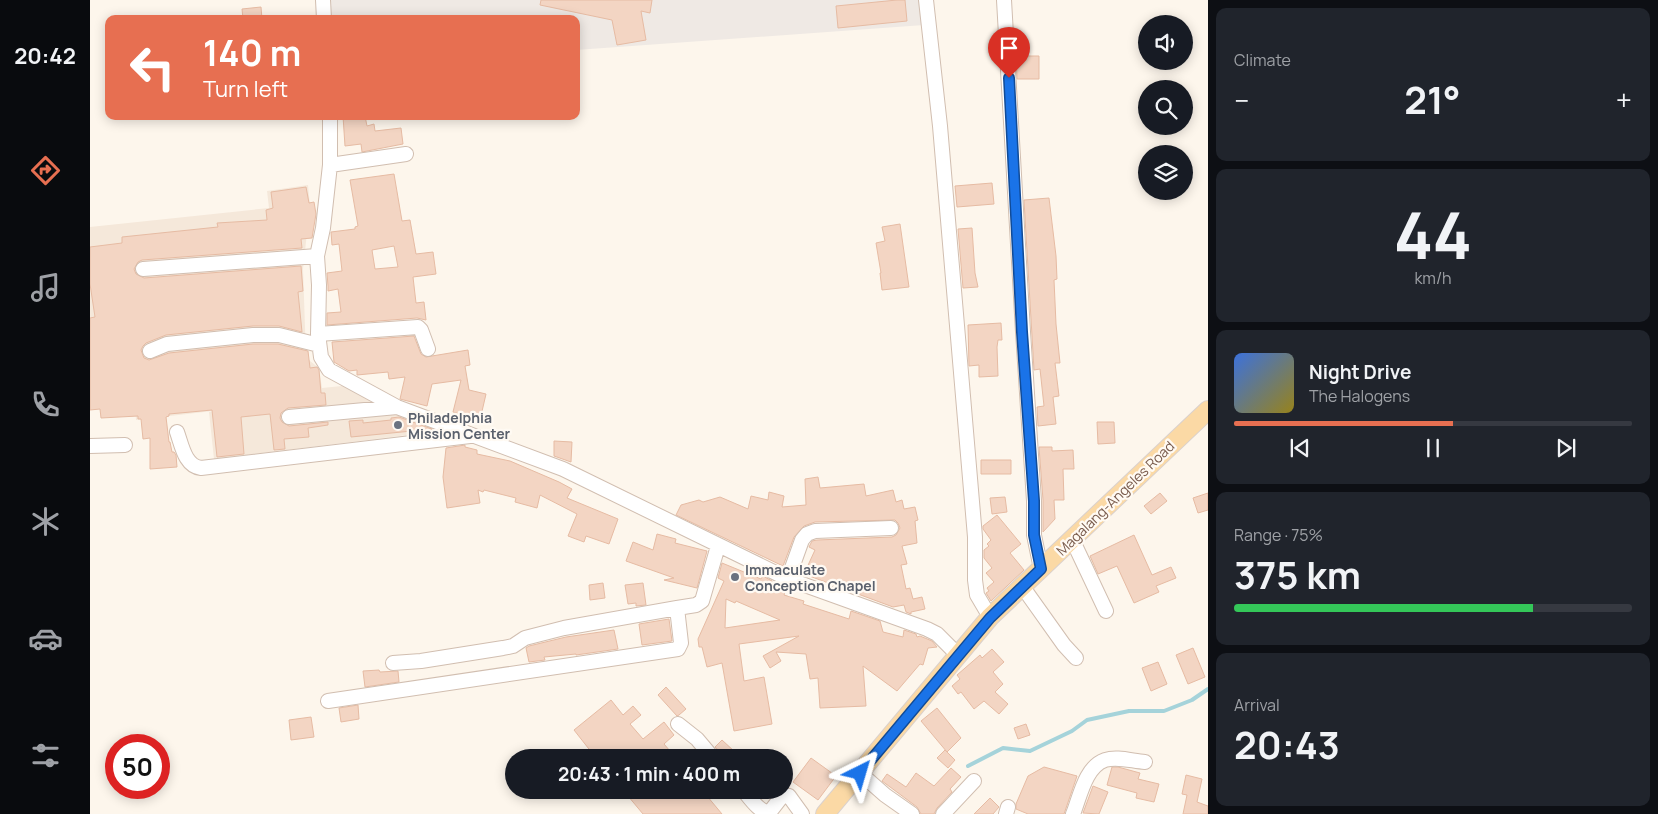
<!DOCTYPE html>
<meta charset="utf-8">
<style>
:root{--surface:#171b24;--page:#20242c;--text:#f1f3f6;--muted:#9ea1a6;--line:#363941;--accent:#e76f51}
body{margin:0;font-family:Manrope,sans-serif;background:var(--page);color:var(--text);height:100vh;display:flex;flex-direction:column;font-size:19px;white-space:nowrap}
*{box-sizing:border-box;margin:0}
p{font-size:16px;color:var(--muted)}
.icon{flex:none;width:28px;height:28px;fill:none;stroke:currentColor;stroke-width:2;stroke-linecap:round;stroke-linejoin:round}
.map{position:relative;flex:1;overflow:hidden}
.panel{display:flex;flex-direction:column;gap:8px;padding:8px;background:#0d0f14;width:450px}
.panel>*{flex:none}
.top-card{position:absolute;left:15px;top:15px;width:475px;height:105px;border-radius:10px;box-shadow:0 2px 12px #0003;background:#e76f51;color:#fff;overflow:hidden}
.controls{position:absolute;left:1048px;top:15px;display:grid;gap:10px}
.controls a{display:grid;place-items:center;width:55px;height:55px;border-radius:50%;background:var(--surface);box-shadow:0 2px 12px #0003;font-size:25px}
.speed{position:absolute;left:15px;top:734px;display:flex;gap:10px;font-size:25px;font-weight:700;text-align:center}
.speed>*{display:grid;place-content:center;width:65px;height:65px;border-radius:50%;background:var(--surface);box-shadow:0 2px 12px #0003;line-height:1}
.speed .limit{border:8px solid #d22;background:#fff;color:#111}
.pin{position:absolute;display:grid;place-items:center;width:42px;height:42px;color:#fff;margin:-51px -21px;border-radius:50% 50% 50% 0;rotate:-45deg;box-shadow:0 0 5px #0007}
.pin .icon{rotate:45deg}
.me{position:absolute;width:55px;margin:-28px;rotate:40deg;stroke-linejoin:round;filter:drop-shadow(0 0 4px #0008)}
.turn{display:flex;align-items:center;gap:18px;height:105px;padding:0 15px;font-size:22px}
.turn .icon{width:65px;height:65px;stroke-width:2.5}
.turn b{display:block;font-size:35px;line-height:42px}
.big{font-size:38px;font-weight:700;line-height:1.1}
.panel .widget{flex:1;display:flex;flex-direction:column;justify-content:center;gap:8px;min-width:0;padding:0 18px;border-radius:10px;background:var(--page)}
.panel .dial{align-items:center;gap:0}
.dial b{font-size:65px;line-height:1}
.song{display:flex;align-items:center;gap:15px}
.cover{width:60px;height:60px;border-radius:8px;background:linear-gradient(135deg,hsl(220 70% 55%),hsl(50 70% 35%))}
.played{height:5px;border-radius:2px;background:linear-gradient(90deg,var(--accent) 55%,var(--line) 55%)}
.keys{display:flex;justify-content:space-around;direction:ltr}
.heat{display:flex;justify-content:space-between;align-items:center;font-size:28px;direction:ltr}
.charge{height:8px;border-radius:4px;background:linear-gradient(90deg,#34c759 75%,var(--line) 0)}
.trip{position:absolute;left:415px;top:749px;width:288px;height:50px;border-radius:25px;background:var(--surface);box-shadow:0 2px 12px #0003;font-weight:700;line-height:50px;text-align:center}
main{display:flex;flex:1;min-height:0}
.tab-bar{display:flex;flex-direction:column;width:90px;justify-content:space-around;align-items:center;background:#090b0e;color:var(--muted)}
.tab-bar .icon{width:35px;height:35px}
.tab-bar .active{color:var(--accent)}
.tab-bar b{font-size:22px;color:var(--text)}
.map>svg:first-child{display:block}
.residential{fill:#f5e8da}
.industrial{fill:#efe9e4}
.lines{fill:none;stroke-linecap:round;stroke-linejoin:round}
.stream{stroke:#a5d3da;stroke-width:4}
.building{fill:#f3d5c3;stroke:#e6bba3;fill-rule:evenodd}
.minor-casing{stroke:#d1beb0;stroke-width:16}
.major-casing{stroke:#dad1cd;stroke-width:20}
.minor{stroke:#fff;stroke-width:14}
.major{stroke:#fbd9a5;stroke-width:18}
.route-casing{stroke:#114b97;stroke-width:12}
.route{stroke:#1a73e8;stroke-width:9}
.worship-dot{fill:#6b7280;stroke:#fffaf3;stroke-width:2}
.labels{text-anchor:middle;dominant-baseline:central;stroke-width:4.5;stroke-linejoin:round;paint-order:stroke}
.worship-label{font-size:14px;font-weight:bold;fill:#5b616d;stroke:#fffaf3;text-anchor:start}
.street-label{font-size:14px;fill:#7a5c4d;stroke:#fffaf3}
</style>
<main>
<nav class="tab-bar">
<b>20:42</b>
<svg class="icon active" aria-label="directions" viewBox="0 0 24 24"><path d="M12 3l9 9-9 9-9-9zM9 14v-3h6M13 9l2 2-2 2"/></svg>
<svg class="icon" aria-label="music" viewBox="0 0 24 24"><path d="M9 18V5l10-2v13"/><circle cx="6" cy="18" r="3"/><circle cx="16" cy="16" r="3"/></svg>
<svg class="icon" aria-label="phone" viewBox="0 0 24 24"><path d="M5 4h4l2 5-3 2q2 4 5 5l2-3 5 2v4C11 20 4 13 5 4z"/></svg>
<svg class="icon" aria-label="climate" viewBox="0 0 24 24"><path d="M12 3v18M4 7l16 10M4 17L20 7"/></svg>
<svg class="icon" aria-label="car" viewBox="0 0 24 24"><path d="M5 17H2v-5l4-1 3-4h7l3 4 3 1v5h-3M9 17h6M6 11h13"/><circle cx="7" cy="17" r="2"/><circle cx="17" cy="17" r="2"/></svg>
<svg class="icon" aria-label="filters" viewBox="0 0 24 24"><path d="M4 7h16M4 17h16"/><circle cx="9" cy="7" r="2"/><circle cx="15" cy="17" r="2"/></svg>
</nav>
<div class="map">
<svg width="1118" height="814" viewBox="0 0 1118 814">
<rect width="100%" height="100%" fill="#fdf6ec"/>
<path class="residential" d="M218,185L220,206L213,269L216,356L220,361L229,368L232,388L262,385L349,424L350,431L124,459L119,412L131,410L46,420L43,375L0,378V227L179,208L177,191Z"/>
<path class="industrial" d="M238,0H831L834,25L486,50V19H239Z"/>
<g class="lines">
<path class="stream" d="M878,766L913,748L940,751L982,731L997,720L1039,711H1074L1102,700L1118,689"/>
</g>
<path class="building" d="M451,0H562L560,13L551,11L556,40L527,45L522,20L450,5Z
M807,0H815L817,21L748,28L746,6Z
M171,7L172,19H153L152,9Z
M926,56H949V79H927Z
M253,116H275L277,126L284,124L285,131L311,128L313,144L272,152L271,144L255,146Z
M304,174L312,221L320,220L326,254L343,252L346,274L323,277L326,303L334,302L336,320L327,318L237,325V313L251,312L248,289L238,291V286L237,273L252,271L249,244L242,245L241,232L265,229V227L268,226L260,180ZM304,246L308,267L285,269L282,250Z
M902,183L904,204L867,207L865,186Z
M216,187L219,203L224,202L226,214L222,238L211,239L212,248L52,260L48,262L44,269L46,274L54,278L211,266L213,291L208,292L212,332L189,326H163L76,335L56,343L53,346L51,350L54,358L59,360L79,353L163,344H188L218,351L220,368L227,367L229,370L231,393H235L236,405L198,408L191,413L190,418L192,422L199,426L238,422V425L218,428L219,437L194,439L195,449L184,450L180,414L151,417L154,454L127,457L122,410L79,414V416L76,417L79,442H80L82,452H84L86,455L87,467L60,469V438L53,439L51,419H48V416L11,418L10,409L0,410V318L5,317L0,284V247L32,243V237L128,227L127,223L177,220L176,210L183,208L181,192Z
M959,198L966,256L967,279L964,280L966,324L970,363H965L969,396L963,397L966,424L948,426L947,407L954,406L950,369L944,370L934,200Z
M810,224L819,287L792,290L790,273H791L786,243L795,241L792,227Z
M882,228L885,273L888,287L873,288L868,229Z
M911,323L912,340H908L907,347L908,376L889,377V365L879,366L878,325Z
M324,336L331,354L336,357L378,350L380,365L375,366L379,390L396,394L390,420L363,412L371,380L342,384L337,406L310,399L315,377L299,379L298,372L267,375V370L259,371L244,362L242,342Z
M309,417L342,429L261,437L259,421L273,420V423L301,420V418Z
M1007,422H1024L1025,443L1008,444Z
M464,441L482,442L481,462L464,456Z
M375,445V447L387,450V454L420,461L469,482L482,489L477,498L528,519L519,544L496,536L494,542L478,536L487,514L450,495L447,508L425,502L426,498L394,490L393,492L388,490L390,503L357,508L353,477L356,448Z
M949,447H962V451L983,450L984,469H973L974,500H964L965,519L953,532V500Z
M891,460H921V474H891Z
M728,477L730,488L774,484L776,496L803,490L806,502L812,500L814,509L825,507L828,520L825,521L827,543L812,546L817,564L811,565L816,589L820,588L823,599L832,597L835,609L821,612V614L816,612L814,605L803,607L714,574L725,550L719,547L722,541L727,540L802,537L806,535L810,528L808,523L805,520L725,522L714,526L704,537L693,566L586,515L591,505L609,500L613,502L630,497L658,509L661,496L678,500L679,492L694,496L692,507L716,505L715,479Z
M1070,493L1077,501L1061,514L1054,506Z
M1118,493V510L1108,513L1103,498Z
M915,497L917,512L902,514L900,498Z
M907,515L931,544L920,553L934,570L901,601L896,593L899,591L897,588L904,582L896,573L902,568L894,558V550L899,546L897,544L901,540L893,529V526Z
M567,534L586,539L585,543L617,551L607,588L574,580L584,578L536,561L543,542L563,550Z
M1044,535L1062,575L1081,567L1086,578L1066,586L1069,592L1044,603L1027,566L1008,574L1000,556Z
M632,563L671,579L673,576L682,581L680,585L695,592L694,595L714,601L713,604L759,619L761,611L790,621L793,632L813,637L814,630L826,634L827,637L830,636L842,641L847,647L838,648L833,665L830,664L807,691L773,666L776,706L730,708L728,678L720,679L716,654L686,652L691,661L680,668L673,656L709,636L649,644L654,681L674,677L682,724L644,731L632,663L617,667L612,647H609L608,639L634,581L628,578ZM636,599L645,603L646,601L690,620L635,628Z
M513,583L515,598L500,600L499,585Z
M553,583L556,605L546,606V603L538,604L535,585Z
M579,619L582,641L552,645L549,624Z
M524,630L528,649L486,655V654L454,657L455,660L439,662L436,648L439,646L476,637Z
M1103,648L1115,677L1098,684L1086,655Z
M902,649L914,662L903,672L913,684L905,692L918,704L909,714L894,701L884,709L871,692L868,694L862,686L870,679L867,675L890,655L892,658Z
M1068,662L1077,684L1061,691L1052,668Z
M289,670L290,672L308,671L309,682L275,687L273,671Z
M576,687L596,709L589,715L587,716L568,695Z
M521,700L533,715L543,706L551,715L540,724L553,739L574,722L584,735L574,744L586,758H506L484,730Z
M268,705L269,719L251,722L249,708Z
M847,708L871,738L857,752L831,721Z
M221,717L224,737L201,740L199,720Z
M936,724L940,735L928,739L924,728Z
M632,740L645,752L640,758H637L625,747Z
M855,750L865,760L858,768L847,758Z
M721,758L746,776L728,800L703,782Z
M954,767L987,776L974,814H938L926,809V804L938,776Z
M1022,767H1028L1050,773L1048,779L1069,784L1064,802L1046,798L1047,793L1017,785Z
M861,768L871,777L860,789L862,792L847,808L844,814H831L827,807L792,781L797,774L816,787L826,773L844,786Z
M1096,775L1112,779L1107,802L1118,806V814H1093L1097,795L1092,794Z
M1003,786L1018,792L1009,814L993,813Z
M533,790H612L632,814H553Z
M900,798L909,807L903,814H884Z"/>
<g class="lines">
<g class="minor-casing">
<path id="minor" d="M233,0L234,19
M836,0L850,126L885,537V580L887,595L900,617
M914,0L933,332L944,501V535L951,569
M240,116V165L233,228L227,256L229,285L228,334L231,357L239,370L307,407L473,469L698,579L837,629L847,634L868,655
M240,165L316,154
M53,269L227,256
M228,334L328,327L331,330L338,349
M60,351L77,344L163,335H189L229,345
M199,417L307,407
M87,432C92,446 95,466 111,468L380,436
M0,446L35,445
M982,539L1016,611
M698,579L712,540L717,534L725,531L801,528
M932,586L974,645L986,658
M303,663L331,661L413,648L423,646L435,638L474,628L587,608
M238,701L588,649L591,643L587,608L606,605L612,601L628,546
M588,724L607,739L623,758
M770,773L795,795L822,814
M653,790C660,798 668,811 679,813L693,795L699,796L712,814
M853,814L884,781
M916,814L918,807
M983,814C990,797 995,767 1015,760C1027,756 1042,761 1055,762"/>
</g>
<g class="major-casing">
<path id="major" d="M735,814L900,617L1118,410"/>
</g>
<use href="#minor" class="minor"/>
<use href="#major" class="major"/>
</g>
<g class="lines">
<g class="route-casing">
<path id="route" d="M770,773L900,618L951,569L944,535V501L932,332L919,78"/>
</g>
<use href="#route" class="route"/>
</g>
<g class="worship-dot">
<circle cx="308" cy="425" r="5"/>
<circle cx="645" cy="577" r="5"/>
</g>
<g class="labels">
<g class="worship-label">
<text x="318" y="417">Philadelphia<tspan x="318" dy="16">Mission Center</tspan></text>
<text x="655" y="569">Immaculate<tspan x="655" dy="16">Conception Chapel</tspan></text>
</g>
<g class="street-label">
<text transform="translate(1025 498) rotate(-44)">Magalang-Angeles Road</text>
</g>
</g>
</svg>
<div class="controls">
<a><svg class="icon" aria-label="sound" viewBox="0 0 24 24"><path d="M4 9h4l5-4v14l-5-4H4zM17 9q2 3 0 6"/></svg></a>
<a><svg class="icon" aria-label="search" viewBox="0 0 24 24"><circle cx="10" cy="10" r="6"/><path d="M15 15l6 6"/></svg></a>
<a><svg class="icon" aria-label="layers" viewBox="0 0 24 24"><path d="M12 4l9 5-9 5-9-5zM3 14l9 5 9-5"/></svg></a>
</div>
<div class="speed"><div class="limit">50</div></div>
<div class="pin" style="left:919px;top:78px;background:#d93025"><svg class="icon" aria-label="arrive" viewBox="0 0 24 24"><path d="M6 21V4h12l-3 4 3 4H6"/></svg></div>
<svg class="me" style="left:770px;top:773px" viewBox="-20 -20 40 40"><path d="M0-17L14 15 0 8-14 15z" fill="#1a73e8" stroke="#fff" stroke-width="4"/></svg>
<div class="trip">20:43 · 1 min · 400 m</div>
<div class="top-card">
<div class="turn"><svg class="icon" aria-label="left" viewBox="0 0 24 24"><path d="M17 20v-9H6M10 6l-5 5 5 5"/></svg><div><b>140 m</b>Turn left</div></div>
</div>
</div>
<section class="panel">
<div class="widget"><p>Climate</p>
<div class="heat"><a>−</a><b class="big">21°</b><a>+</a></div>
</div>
<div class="widget dial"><b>44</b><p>km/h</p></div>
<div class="widget">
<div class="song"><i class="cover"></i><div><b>Night Drive</b><p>The Halogens</p></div></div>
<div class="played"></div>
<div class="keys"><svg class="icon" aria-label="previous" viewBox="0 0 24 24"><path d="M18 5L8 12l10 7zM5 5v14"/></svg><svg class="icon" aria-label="pause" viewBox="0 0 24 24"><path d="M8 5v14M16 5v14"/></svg><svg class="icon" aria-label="next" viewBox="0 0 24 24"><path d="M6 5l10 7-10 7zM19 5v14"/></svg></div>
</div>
<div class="widget"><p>Range · 75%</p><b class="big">375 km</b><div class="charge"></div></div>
<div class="widget"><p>Arrival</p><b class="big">20:43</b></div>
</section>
</main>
